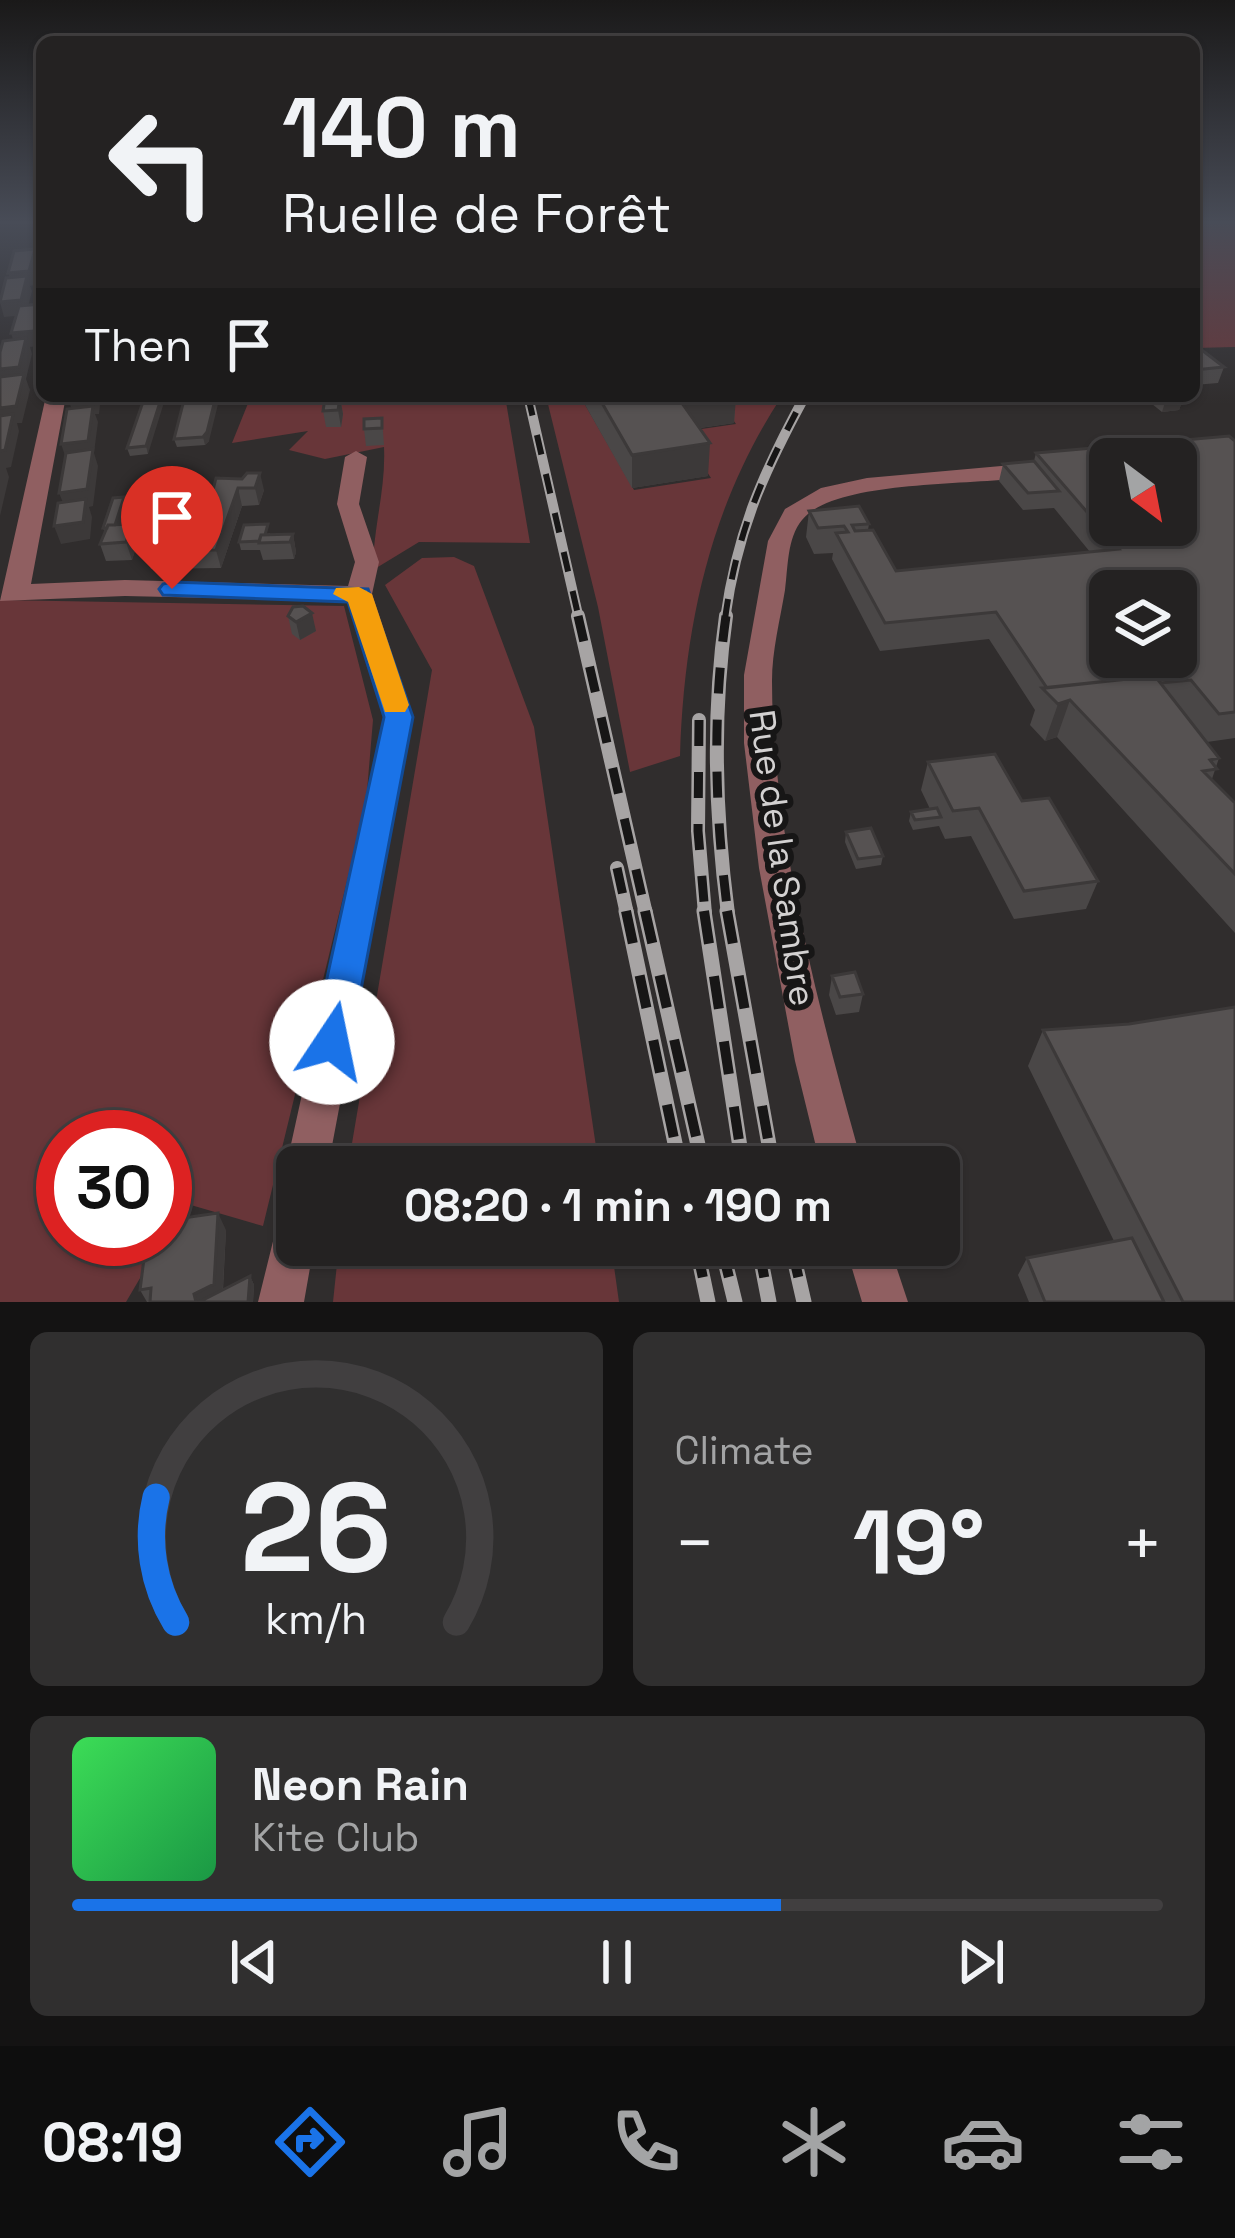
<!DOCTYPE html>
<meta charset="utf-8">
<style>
:root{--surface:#242222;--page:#302f2f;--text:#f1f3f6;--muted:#a3a4a5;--line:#413f40;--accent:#1a73e8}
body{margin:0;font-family:"Space Grotesk",sans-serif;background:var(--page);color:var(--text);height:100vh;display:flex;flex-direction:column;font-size:45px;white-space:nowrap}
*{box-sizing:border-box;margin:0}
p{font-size:39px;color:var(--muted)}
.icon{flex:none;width:66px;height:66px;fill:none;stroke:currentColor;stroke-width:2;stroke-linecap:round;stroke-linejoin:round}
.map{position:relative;height:1302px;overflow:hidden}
.panel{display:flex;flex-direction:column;gap:30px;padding:30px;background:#141313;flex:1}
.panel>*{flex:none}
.banner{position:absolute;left:36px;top:36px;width:1164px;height:366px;border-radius:18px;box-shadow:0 3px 9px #0004,0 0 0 3px var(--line);background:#242222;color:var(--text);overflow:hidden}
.needle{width:78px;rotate:148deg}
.tools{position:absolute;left:1089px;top:438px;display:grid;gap:24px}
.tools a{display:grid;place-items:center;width:108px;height:108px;border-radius:18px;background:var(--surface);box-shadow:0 3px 9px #0004,0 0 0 3px var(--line);font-size:60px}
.speed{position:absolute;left:36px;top:1110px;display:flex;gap:24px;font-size:60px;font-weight:700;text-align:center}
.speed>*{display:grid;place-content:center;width:156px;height:156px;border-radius:50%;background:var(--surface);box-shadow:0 3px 9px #0004,0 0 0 3px var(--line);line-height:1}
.speed .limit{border:18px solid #d22;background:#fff;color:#111}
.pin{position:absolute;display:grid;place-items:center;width:102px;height:102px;color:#fff;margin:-123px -51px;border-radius:50% 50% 50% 0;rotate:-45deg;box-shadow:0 0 12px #0007}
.pin .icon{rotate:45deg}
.me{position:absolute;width:132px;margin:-66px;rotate:11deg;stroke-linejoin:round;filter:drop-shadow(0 0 9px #0008)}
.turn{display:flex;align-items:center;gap:42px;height:252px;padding:0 48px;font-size:54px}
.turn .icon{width:156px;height:156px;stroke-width:2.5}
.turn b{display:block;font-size:84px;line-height:102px}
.then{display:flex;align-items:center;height:114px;padding:0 48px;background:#0003;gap:24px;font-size:45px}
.big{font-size:90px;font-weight:800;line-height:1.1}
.panel .tile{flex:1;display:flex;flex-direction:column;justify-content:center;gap:18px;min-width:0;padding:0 42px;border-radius:18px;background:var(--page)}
.panel .dial{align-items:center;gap:0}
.dial svg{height:312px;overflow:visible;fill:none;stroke:var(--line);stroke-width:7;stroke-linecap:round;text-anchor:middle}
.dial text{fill:var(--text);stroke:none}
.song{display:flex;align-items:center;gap:36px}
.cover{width:144px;height:144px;border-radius:18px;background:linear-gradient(135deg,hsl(130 70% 55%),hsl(140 70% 35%))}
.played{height:12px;border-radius:6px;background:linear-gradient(90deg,var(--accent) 65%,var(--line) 65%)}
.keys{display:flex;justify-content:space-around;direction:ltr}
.heat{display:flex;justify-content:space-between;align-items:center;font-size:66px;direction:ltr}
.panel .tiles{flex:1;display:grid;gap:30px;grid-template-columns:1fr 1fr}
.tile:last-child{grid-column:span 2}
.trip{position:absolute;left:276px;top:1146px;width:684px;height:120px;border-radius:18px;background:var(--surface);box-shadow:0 3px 9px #0004,0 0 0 3px var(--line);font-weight:800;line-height:120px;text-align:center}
.menu{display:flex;height:192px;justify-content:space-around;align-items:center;background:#0e0e0e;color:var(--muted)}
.menu .icon{width:84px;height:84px}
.menu .active{color:var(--accent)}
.menu b{font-size:54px;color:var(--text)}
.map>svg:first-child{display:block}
.green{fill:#683639}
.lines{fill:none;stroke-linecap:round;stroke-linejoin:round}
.minor{fill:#905f61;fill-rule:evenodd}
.rail-far2-casing{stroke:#a7a4a4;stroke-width:10}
.rail-far1-casing{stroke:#a7a4a4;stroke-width:14}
.rail-casing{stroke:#a7a4a4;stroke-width:15}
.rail-far2{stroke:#171616;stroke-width:6;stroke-dasharray:20;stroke-linecap:butt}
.rail-far1{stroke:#171616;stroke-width:9;stroke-dasharray:26;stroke-linecap:butt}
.rail{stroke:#171616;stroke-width:10;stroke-dasharray:33;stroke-linecap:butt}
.wall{fill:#4a4747}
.shaded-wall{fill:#3c3939}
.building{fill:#565252;stroke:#3c3939;stroke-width:3;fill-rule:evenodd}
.route{fill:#1a73e8;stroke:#114b97;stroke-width:3}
.slow{fill:#f59e0b}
.labels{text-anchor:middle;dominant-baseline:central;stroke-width:12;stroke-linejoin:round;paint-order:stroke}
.street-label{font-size:36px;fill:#d3d1d1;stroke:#171616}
</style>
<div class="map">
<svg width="1235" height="1302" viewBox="0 0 1235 1302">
<rect width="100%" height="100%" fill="#302d2d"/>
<path class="green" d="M1194,221H1235V347L1194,348Z
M251,396H505L530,543L419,542L373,570C373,527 386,490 384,447L325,459L289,450L308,431L232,443Z
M546,396H580L634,490L711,478L681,432L736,424L716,396H782C710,505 684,627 680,756L630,772L598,607Z
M454,557L474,566L534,727L599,1167H348L432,670L385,585L422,558Z
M0,600L344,606L373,720L366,803L263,1226L184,1203L165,1235V1137H63V1239H163L126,1302H0Z
M339,1245H611L619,1302H333Z"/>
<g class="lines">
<path class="minor" d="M46,396H66L31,584L125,580L348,586L355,562L337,504L345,457L356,451L367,457L359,504L379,562L372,594L413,717L328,1167H297V1183L286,1167L385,717L349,601L125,596L0,601Z
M1034,463L1042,465V475C986,487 837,477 802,520C787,538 788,568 785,590C780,620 772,651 772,681C772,837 821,1017 863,1167H821L795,1061L759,868L744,743V675L768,541L785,509L821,488L867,478Z
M297,1199V1245H314L304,1302H258L282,1205Z
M845,1245H889L908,1302H862Z"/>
<g class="rail-far2-casing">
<path id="rail-far2" d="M528,396L579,619
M725,619C737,531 763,473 805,396"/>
</g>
<g class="rail-far1-casing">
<path id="rail-far1" d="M578,616L646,914
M726,616C712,715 715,815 728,914
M699,720L698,831L705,914
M617,868L627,914"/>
</g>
<g class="rail-casing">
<path id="rail" d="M626,911L680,1167
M645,911L703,1167
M704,911L743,1167
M727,911L773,1167
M696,1245L708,1302
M721,1245L735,1302
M758,1245L769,1302
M791,1245L804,1302"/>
</g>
<use href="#rail-far2" class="rail-far2"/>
<use href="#rail-far1" class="rail-far1"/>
<use href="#rail" class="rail"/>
</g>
<path class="wall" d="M1194,344L1224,367L1218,383L1194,385Z
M145,396L148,454L130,456L127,448Z
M185,396L209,441L205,445L177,447L174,439Z
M580,396H736L734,423L700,428L708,476L632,488Z
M1142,396H1184L1179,410L1162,412Z
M340,398L343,414L341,427H326L323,411Z
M382,418L384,445L366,446L364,429Z
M1235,441V738L1207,742L1219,758L1212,779L1235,803V933L1057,737L1045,741L1030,725L1035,710L989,639L880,651L832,559L833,553L814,554L806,537L809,511L869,524L868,530L896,571L1090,552L1054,508L1023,510L999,481L1003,464L1034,461L1036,453Z
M242,479L264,490L259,505L242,506L221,568L151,569L145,551L201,538Z
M127,506L121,524H133L138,541L132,560L106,561L100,544L105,533L103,528Z
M270,533V535L293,534L296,552L294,559L263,560L260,550H241L239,542Z
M288,616L316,631L300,640L292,634Z
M928,762L1022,801L1098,881L1086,909L1014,919L971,836L945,839L939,826L913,830L909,821L911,812L930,809L921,790Z
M846,832L883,856L881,865L856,869L845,842Z
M832,976L863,994L859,1012L836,1015L829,995Z
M1129,1024L1235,1302H1029L1018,1275L1027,1258L1114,1241L1028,1066L1043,1030Z
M226,1230L223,1290L250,1276L254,1285L253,1302H147L140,1290Z"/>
<path class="shaded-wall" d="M36,244H42V258H40Z
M35,249L39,263L34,285L30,286L32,291L26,315L4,317L0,302L13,287L8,273Z
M41,304L42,335L39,346L30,347L32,354L26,379L30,390L22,423H17L19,431L11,467L6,468L9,477L0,516V369L16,349L11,333Z
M94,396H101L99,414H95L98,422L94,453L98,466L93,506L89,507L92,517L90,539L61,544L54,526L66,510L59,493L67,461L61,444L74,417L69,401Z
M162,396H166L148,454L146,446Z
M216,396H220L209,441L205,445L203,437Z
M702,396H736L734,423L678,431L679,399Z
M1167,396H1184L1179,410L1162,412Z
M340,398L343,414L341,427L338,410Z
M710,443L708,476L632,488V455Z
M260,473L264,490L259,505L255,488Z
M238,488L242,506L221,568L216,550Z
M124,497L127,506L117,536L114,527Z
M133,524L138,541L132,560L126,542Z
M293,534L296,552L294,559L290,542Z
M312,613L316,631L300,640L296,622Z
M1070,700L1057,737L1045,741L1058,704Z
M218,1213L226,1230L222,1301L196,1302L194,1294Z
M250,1276L254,1285L253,1302H248Z"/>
<path class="building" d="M42,224V244H36Z
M35,249L29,271L8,273L14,251Z
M27,276L21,300L0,302L6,278Z
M41,304L34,331L11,333L19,306Z
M26,338L19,367L0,369V352L3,341Z
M1194,344L1224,367L1194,370Z
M24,374L16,406L0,408V377Z
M69,396H94L69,401Z
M145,396H162L146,446L127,448Z
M185,396H216L207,432L203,437L174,439Z
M598,396H702L679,399L710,443L632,455Z
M325,398H340L338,410L323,411Z
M93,406L88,441L61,444L67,409Z
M13,414L5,450L0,451V416Z
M382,418V428L364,429V419Z
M1229,436L1235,441V712L1219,714L1191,680L1161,683L1155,676L1047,688L996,612L885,623L836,533L848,532L844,526L818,528L809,511L859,506L869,524L852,525L855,531L873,530L896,571L1119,549L1036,453ZM1110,459H1176V525H1110ZM1110,591H1176V657H1110Z
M93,449L87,489L59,493L66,453Z
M1034,461L1059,491L1028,493L1003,464Z
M247,473H260L255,488H238L216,550L145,551L151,538H201L216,478L242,479Z
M124,497L115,525H108L107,528H103L113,498Z
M86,499L83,522L54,526L58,503Z
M133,524L126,542L100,544L108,525Z
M268,524L265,535H261L259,541L239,542L244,525Z
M293,534L290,542L259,543L261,535Z
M303,606L312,613L296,622L288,616L293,607Z
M1155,676L1219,758L1210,760L1217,769L1203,771L1235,803V874L1070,700L1058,704L1042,688Z
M995,754L1022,801L1049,798L1098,881L1024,891L979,808L953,811L928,762Z
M937,808L941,817L915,820L911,812Z
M871,828L883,856L858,859L846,832Z
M855,972L863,994L840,997L832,976Z
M1235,1007V1302H1183L1043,1030L1129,1024Z
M218,1213L214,1284L194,1294L196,1302H150L151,1288L140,1290L146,1243L166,1241L169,1220Z
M1132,1238L1164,1302H1045L1027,1258Z
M250,1276L248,1302H199Z"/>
<linearGradient id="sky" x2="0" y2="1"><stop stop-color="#1a1919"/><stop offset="0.55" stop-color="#484c57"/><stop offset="1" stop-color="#484c57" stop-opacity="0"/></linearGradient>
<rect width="1235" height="404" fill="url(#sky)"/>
<path class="route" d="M172,582L368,589L413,717L351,1042L346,1055L332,1060L319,1055L313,1042L384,717L348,602L163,595L159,589L163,584Z"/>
<path class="slow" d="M359,587L372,594L409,705L405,712H385L348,602L333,594L336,588Z"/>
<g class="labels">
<g class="street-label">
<text transform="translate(782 858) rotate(82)">Rue de la Sambre</text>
</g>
</g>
</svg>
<div class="tools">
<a><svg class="needle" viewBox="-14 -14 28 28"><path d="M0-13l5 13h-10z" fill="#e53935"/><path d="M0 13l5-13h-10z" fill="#a3a4a5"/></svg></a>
<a><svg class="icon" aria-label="layers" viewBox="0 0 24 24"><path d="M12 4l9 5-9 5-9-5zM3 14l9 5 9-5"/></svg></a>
</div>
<div class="speed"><div class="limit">30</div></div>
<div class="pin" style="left:172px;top:589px;background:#d93025"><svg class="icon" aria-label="arrive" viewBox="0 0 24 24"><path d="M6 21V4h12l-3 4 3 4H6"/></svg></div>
<svg class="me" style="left:332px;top:1042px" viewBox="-20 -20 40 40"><circle r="19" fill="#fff"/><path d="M0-13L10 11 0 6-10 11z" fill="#1a73e8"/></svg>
<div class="trip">08:20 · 1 min · 190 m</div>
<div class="banner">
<div class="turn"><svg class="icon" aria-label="left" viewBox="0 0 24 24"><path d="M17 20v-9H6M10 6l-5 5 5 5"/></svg><div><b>140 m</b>Ruelle de Forêt</div></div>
<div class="then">Then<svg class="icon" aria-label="arrive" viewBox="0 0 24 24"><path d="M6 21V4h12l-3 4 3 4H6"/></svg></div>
</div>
</div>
<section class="panel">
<div class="tiles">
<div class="tile dial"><svg viewBox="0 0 100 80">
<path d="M14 69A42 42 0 1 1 86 69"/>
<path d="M14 69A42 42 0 0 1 9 37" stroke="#1a73e8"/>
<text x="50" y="56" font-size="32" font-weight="700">26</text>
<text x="50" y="72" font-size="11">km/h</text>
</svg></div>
<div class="tile"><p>Climate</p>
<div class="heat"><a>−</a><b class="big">19°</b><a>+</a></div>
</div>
<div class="tile">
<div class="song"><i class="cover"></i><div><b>Neon Rain</b><p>Kite Club</p></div></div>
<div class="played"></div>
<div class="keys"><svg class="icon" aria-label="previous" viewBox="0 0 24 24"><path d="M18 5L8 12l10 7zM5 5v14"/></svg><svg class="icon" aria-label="pause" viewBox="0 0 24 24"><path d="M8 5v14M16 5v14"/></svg><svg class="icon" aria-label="next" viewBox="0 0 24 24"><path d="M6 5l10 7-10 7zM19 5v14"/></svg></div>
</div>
</div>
</section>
<nav class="menu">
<b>08:19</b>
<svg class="icon active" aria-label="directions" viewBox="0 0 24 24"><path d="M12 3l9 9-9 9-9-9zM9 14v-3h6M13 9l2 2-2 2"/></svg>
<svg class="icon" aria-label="music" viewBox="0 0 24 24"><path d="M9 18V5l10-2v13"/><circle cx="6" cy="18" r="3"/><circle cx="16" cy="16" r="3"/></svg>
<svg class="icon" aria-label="phone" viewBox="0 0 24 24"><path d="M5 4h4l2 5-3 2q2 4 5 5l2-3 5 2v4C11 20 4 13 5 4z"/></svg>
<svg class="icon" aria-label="climate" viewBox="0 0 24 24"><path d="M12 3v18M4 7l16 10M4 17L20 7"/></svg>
<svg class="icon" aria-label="car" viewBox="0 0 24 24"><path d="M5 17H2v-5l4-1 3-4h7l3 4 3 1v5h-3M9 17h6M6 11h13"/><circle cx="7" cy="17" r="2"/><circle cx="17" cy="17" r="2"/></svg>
<svg class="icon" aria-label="filters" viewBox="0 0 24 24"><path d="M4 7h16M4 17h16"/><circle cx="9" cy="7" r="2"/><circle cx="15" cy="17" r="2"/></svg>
</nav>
